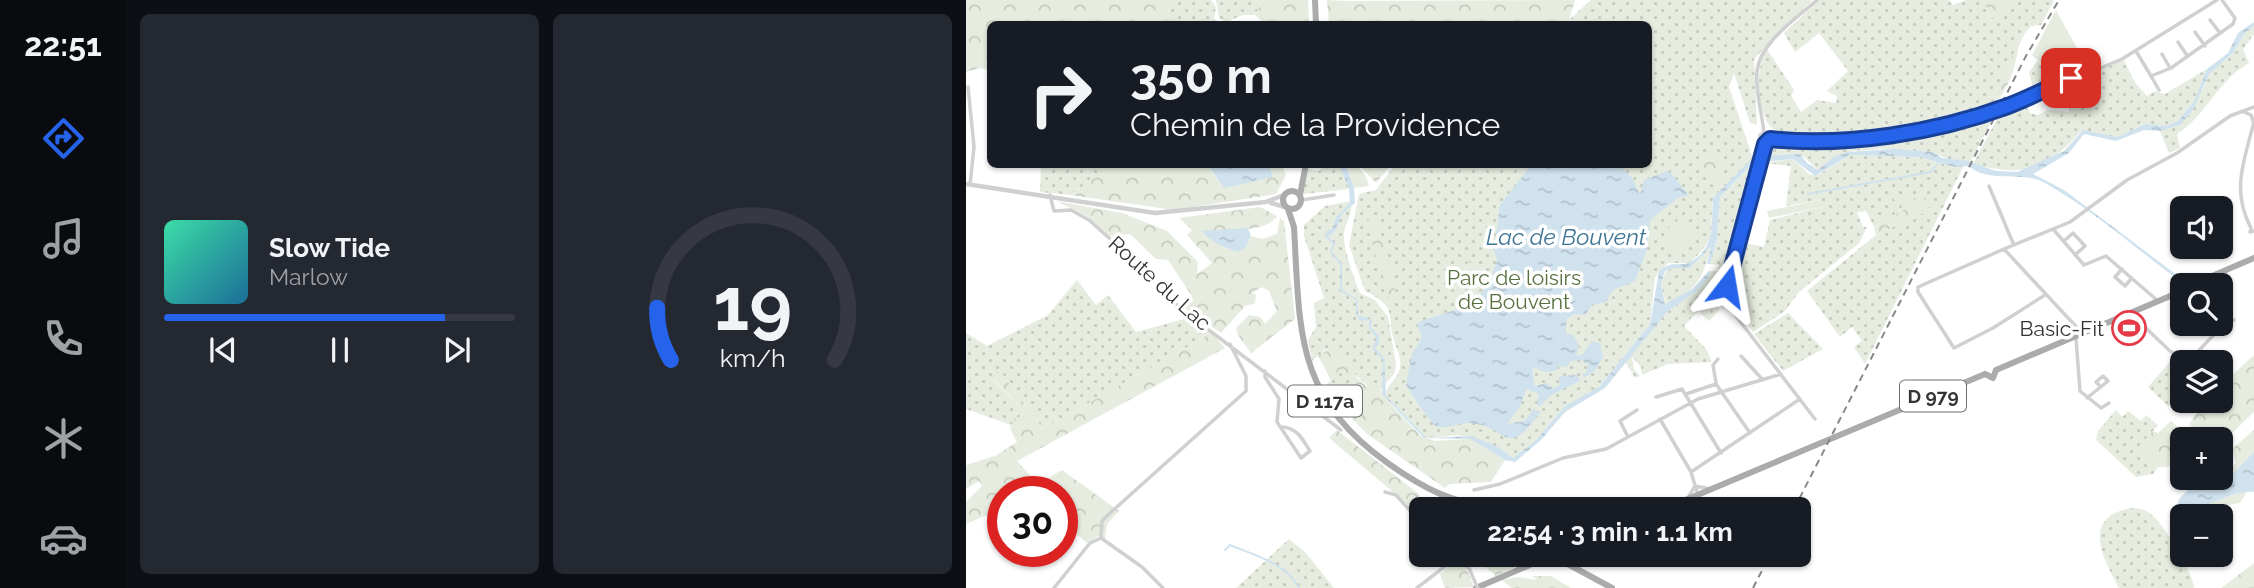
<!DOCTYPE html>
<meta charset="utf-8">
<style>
:root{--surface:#171b24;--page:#242831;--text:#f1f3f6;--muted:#9ea1a6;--line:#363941;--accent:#2563eb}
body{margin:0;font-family:Raleway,sans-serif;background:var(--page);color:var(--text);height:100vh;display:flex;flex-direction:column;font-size:26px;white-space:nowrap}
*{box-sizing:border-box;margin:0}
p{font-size:23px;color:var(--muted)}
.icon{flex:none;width:38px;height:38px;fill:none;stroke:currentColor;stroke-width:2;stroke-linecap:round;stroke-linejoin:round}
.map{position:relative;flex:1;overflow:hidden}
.side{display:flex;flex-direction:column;gap:14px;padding:14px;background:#0d0f14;width:840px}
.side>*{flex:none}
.guide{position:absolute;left:21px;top:21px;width:665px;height:147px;border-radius:10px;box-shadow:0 2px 5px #0004;background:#171b24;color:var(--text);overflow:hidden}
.fabs{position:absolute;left:1204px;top:196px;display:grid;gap:14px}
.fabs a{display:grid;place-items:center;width:63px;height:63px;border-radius:10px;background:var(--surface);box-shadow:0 2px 5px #0004;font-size:35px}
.speed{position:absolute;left:21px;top:476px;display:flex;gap:14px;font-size:35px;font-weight:700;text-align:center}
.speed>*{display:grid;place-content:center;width:91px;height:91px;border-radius:50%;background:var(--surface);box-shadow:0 2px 5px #0004;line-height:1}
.speed .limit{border:10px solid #d22;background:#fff;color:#111}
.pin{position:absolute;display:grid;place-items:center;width:60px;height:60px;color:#fff;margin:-30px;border-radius:14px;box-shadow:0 4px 10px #0006}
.me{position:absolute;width:77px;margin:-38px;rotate:14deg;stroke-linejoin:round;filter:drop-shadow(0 0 5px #0008)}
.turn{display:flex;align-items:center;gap:24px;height:147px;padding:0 28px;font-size:32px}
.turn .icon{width:91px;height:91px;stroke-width:2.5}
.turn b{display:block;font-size:49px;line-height:60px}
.side .tile{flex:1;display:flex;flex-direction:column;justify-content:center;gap:10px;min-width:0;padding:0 24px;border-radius:10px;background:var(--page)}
.side .dial{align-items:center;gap:0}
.dial svg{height:182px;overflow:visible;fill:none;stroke:var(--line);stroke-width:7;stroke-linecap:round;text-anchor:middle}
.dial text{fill:var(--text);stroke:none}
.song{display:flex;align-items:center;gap:21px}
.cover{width:84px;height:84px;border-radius:10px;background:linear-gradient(135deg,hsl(160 70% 55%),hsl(200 70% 35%))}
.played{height:7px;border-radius:4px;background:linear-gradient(90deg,var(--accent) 80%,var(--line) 80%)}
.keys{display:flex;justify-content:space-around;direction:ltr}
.side .tiles{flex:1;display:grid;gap:14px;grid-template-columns:repeat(2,1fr)}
.trip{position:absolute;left:443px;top:497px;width:402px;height:70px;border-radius:10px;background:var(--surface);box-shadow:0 2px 5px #0004;font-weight:700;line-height:70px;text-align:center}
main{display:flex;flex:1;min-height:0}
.menu{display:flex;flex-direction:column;width:126px;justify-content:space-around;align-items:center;background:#090b0e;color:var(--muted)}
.menu .icon{width:49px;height:49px}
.menu .current{color:var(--accent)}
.menu b{font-size:32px;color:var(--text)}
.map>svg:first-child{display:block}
.grass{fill:url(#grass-dots)}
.forest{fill:url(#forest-crowns)}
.garden{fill:#e6ecdf}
.water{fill:url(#water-ripples)}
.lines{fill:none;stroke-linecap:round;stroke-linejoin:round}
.stream{stroke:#cfe2ee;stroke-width:2}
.minor{stroke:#d0d0d0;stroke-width:3.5}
.tertiary{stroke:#d0d0d0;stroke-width:4.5}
.primary{stroke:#ababab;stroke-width:6}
.rail{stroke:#888;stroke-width:2;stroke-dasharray:7 5;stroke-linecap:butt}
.minor-bridge{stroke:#d0d0d0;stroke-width:3.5}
.route-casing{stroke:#184099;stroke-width:18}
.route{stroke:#2563eb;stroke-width:12}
.labels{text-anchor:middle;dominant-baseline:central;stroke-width:7;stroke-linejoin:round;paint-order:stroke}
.shield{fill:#fff;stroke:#707070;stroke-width:2}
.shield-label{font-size:19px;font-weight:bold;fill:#333}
.park-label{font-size:21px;fill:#56703f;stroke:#fff}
.street-label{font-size:21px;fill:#333;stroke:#fff}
.poi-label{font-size:21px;fill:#333;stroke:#fff;text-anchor:end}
.water-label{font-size:23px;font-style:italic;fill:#3f7597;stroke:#fff}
</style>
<main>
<nav class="menu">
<b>22:51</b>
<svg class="icon current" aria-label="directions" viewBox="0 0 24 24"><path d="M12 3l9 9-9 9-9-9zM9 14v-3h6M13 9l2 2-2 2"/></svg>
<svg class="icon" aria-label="music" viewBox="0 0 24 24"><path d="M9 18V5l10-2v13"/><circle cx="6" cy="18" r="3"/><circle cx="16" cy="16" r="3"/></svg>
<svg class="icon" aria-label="phone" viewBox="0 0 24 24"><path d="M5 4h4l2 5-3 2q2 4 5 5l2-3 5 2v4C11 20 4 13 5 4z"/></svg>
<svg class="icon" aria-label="climate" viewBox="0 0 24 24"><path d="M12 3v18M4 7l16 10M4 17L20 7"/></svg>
<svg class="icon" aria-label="car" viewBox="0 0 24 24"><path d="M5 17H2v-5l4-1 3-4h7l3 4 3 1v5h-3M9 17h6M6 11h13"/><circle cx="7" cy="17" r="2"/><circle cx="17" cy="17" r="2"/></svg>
</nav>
<section class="side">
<div class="tiles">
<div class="tile">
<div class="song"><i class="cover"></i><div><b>Slow Tide</b><p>Marlow</p></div></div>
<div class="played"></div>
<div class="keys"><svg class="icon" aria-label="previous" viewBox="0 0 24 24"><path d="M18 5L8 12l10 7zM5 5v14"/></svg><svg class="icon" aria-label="pause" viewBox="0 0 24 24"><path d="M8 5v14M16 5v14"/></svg><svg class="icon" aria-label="next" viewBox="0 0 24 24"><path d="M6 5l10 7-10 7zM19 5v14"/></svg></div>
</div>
<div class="tile dial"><svg viewBox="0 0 100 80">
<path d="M14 69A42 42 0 1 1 86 69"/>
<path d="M14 69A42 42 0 0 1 8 46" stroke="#2563eb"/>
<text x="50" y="56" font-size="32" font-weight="700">19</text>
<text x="50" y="72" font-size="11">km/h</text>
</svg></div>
</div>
</section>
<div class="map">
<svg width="1288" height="588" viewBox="0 0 1288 588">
<defs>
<pattern id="grass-dots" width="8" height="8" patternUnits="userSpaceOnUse" patternTransform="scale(1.75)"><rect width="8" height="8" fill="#e6ecdf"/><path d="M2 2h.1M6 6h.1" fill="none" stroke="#c6cbc0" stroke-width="1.8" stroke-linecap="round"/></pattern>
<pattern id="forest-crowns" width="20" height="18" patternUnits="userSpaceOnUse" patternTransform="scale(1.75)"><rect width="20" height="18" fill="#e6ecdf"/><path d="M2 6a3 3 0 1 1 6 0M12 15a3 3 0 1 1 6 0" fill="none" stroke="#c6cbc0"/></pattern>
<pattern id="water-ripples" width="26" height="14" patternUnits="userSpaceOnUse" patternTransform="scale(1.75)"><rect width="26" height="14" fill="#cfe2ee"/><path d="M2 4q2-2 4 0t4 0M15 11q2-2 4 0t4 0" fill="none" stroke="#b2c2cd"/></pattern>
</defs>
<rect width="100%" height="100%" fill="#fff"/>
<path class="grass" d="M202,0H245L250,7L248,19L256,24H209L203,19Z
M250,0H297L289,15H277L260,22L253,18Z
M625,0H846L788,59L791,125L784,123L768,73L763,87L787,159L747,198C743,232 752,239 723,263H702L689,277L684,324L632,388L599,406L570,440L547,458L534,448L493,435L461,438L420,396C420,383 433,379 434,367C436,358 430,348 428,340C420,311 432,308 399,291L383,245L393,194L410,190L429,165L682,164V24H603L604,19Z
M853,0H983L987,5L1000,0H1019L1023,19L1053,0H1088L1075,25L1065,26L1059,33L1021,109L921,130L812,137C809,129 802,126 800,120C790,98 790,69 801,49L828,90L825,96L835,112L851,100L870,103L871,96L861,91L882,71L853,33L829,52L818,33Z
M1288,26V34L1277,49L1283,63C1252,80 1240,116 1211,134L1214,148L1203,153L1194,131L1214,125L1238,87L1242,74L1267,53L1278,34Z
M1072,60L1085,83L1068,92L1063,72Z
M1158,60L1168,81L1181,96L1189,91L1199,94L1241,69L1228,101L1212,121L1200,126L1180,124L1151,137L1114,132C1080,171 1056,177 1007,164L1036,110L1059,104L1064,113L1072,115L1082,110L1103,112L1105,88L1090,86Z
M1030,112L1004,163L986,161L966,152L914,149L886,151L852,170L837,156H796C798,151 799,144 804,142C811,138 846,142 858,141C917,138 973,127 1030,112Z
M884,155L954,157L987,167L998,165L899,364L888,347L896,341L886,327L874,337L841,291L910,235L959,212L928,199L940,208L908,227L900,211L891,212L897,227H901L893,243L833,292L819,311L787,332C759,296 764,284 775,242L798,247L804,220L856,207L854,200L820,206L825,166L796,163L827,159L844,175H852Z
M373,164L383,189L338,194L336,188L342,169L353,171L359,165Z
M786,164H790L784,176L759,284L753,280L754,289L744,300L754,309L743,321L732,311L718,326L740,349L746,362L702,364L676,375L675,367L666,357L668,369L674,376L669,378L659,361L701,312L734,288L743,271H752L753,265L744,264L751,239L754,197Z
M75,165L147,164L148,165L104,195L74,192Z
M385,201C387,214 380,221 378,233C376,245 389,282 394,293L409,300L422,317L430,365L428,374L413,391L403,387L360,349L346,361L342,340L350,327L348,303L358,298L338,236V225L359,206Z
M745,247C736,281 731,288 700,305L695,284L700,271L706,268H724Z
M111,280L130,305L142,295L170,332L222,318L246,333L77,429L34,371L28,380L60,414L49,419L45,425L0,409V333L21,346L82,315Z
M822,313L857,349L817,371L788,334Z
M1210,355L1218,362L1216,401H1225L1215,409L1207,402L1202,406L1182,387Z
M373,370L388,382L382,394L383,400L372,409L359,387Z
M1150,410L1156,417L1162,411L1175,421L1180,415L1192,425L1171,450L1192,467L1187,474L1170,477L1130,440L1132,431Z
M1165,508C1171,508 1177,509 1182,512C1196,520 1227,572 1228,588H1153C1137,558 1114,518 1165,508Z
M323,539L340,553L368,588H270Z"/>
<path class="forest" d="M0,0H202L203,19L209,24H24V70L13,68L0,72Z
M297,0H342L343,24H299L289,15Z
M361,0L380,1L609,0L602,24H363Z
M1019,0H1053L1054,2L1023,20Z
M1053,42C1050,67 1042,95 1021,109Z
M747,155L758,165L756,178L746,185L729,165L734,158Z
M147,165H242L252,180L307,177L303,165H316L320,175L310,194L208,210L104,195Z
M380,165C394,164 400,173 403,186L388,188Z
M393,165H425L410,183Z
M926,198H961L966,204L959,212L910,235L908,227L939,209Z
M90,201L156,213L201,231L232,262L231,274L246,263L221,235L226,230L213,218L294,207L311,216C298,235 256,228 236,232C244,241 253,241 262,249L280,247L285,236L296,239L311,234L314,218L318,221L329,319L285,353L272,335L270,328L283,315L294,317L299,324L311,311L303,291L296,287L286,293L290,295L289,303L279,306L255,333L217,307L226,296L202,260L190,259L164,234L144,236L121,216Z
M407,215L427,275L430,301L427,304L421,295L422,285L413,270L401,222Z
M504,260L511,270L493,289L481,290Z
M246,333L259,348L51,461L72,484L96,470L153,511L141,524L139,540L133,536L121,543L96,522V492H37V508L0,524V502L16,486L13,481L0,489V465L29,456L51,442L44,428L48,419L60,414L28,379L29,373L34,371L77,429Z
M372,343C379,363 391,388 415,390L420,399L455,436L469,441L504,439L539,460L525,482L483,484L479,488L401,434L376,408L383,400L382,394L388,382L373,370L365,380L352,356Z
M1288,355V412L1261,438L1251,433H1232L1223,424L1239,401H1255V385Z
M1205,421L1225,439H1216V455L1202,467H1192L1170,450L1187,431L1192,433Z
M371,430L454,495L446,508L363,438Z
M1288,430V452L1270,473L1255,476V468H1265L1270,463L1266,449Z
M1281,491L1274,503L1245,508L1244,516H1221V508Z
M505,555L522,558L527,555H562L565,559L530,576Z
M1288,563V588H1255L1258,586Z
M494,564L500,568L508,587L479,588L474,574L485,565Z
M566,576H585L605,588H546L535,580L551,577L571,580Z"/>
<path class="garden" d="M1090,10L1122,68L1085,82L1074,62L1066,55Z
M854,200L856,207L803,218L801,211Z
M716,216L731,233L716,254L699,242L705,221L710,222Z"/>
<path class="water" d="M1288,22V26L1278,34L1267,53L1243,74L1227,110L1214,125L1194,131L1178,130L1150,141L1118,134L1103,153L1067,174L1098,190L1224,285H1219C1174,252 1127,210 1079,183C1056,170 1022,184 1003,166L987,167L954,157L884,155L849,176L827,159L795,162L796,156L834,154L841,163L852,170L866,158L881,152L927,149L967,152L976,158L1002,161L1030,171L1051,172L1098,151L1117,130L1151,137L1180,124L1200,126L1212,121L1228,101L1241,69L1262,53L1272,33Z
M795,156L793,163L786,164L754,197L751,239L744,264H741L745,247L724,268H706L699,271L695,284L699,304L726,289L743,271L744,275L732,290L701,312L639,388L599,412L575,440L549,462L539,460L504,439L458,438L416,394L417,360L406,348L411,338L403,329V320L394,321L390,315V300L374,291V264L364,252L367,244L359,237L360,231L367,228L370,217L384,203L383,189L373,165H380L388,188L389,203L376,214L369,231L362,237L369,243L366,252L376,263V290L391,299L392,315L406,320L405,328L413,336V344L409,348L419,359C418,372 420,383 420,396L461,438L506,436L534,448L547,458L570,440L599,406L633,387L684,324L693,271C707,259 712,268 724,262C750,249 745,222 747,198L781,163L787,159L790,161Z
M242,165H303L307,177L258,188Z
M565,165H653L666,178L674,195L678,180L701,171L706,174L723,196L713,197L684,220L681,249L669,281L647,290L640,302L626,305L619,315L608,314L601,319L599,333L607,335L613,346L610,356L617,354L626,341L634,343L637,357L630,369L618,378L616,374L621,372L622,364L614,360L604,361L601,367L593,366L589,371L578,372L568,367L566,372L569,386L581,383L587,389L594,385L593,376L612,375L614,381L587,394L574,406L571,405L573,394L560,389L554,406L541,424L559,421L567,409L575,412C537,462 544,426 504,423C493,422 482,429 471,427C465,423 443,391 440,385L446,354L456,338L451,325L455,321L505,305L523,284L531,261L528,249L534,205Z
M282,228L285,236L280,247L272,252C259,248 244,241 235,231Z
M1288,452V492C1262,489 1237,516 1212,504L1213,499L1233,479L1265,476Z"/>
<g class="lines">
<path class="stream" d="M842,194L965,172L972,163
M259,550L264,545C288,555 320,563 333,588"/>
<path class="minor" d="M1244,20L1254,33
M1229,32L1239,46
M1212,42L1220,54
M1170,51L1185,76L1205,68L1267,24L1269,18L1256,0
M1196,54L1204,68
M1185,76L1193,90
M2,87L8,147L4,185
M1041,107L1156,59L1251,0
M1278,112L1285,115L1288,124
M798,133C796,113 789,91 791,72C793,43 831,18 851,0
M798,133L794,135V142L800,143L804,139
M804,139C879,146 955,130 1027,111
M799,144L762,279L761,298L770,316L849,419
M1023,186L1047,243
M84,195L88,211L105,210L123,220L169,261L215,309L375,430
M336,200L368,195
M1285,228C1265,191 1278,161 1288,122
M1285,228L1284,232L1288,231
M1087,229L1118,265L1140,256L1192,301
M1098,241L1107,233L1119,246L1109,255
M1038,249L952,287V292L988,348L1027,328L1079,295
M1156,269L1149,277L1159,286L1166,278
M1164,313L1205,352L1212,353L1222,362L1259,323L1268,320
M1116,333L1038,249L1104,222L1161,180L1211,153L1264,116L1288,107
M1110,338L1114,391L1135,408L1143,403
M775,356L797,380
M299,371V377L313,399L311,422L335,458L344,451C337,440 331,427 315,427
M750,383L747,365L752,359
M720,394L750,384L784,433
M690,397L716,389L755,453
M1121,398L1142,381L1137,376L1130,382L1133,385
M694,419L725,472L732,495
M662,437L654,421L671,410
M725,472L834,399
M508,490L534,484L597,458L640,449L732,399L815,374
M419,492L430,495L455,523
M722,498L729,486L745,489
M135,538L136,521L143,514L280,391V376L264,344
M135,538L176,567L197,588
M483,555L490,562
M88,588L124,543L135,538
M451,588L482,564L492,562L503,568L509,582"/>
<path class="tertiary" d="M0,184L189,213L300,202L318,195
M305,203L319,207"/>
<path class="primary" d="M349,0L350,24
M317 200a9 9 0 1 1 18 0a9 9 0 1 1-18 0Z
M334,195L340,164
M322,209L328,227C334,333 329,397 423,464C460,490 485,502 531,509
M1225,285L1288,258
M1030,370L1216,291
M1019,374L1027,378L1030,370
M698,509L1019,374
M582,555L585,561L592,564L602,555
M598,562L646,588
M510,588L566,564L585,561"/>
<path class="rail" d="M828,509L1060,56L1093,0
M787,588L804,555"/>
<path class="minor-bridge" d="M1027,111L1041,107
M509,582L512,588"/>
</g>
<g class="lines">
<g class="route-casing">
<path id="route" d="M761,286L799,144L804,139C880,147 969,133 1042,106C1063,98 1084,87 1105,78"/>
</g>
<use href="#route" class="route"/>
</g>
<defs>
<g id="stadium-ring" transform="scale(1.75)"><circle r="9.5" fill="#fff" stroke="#e63946" stroke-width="1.5"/><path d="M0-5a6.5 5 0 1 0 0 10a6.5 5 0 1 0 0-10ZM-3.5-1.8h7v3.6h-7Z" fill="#e63946"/></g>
</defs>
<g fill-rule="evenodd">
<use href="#stadium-ring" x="1163" y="328"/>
</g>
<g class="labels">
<g class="shield">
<rect x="934" y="380.5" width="66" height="31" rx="5"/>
<rect x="322" y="385.5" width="74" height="31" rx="5"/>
</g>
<g class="shield-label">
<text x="967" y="396">D 979</text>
<text x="359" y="401">D 117a</text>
</g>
<g class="park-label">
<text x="548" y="277">Parc de loisirs<tspan x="548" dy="24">de Bouvent</tspan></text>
</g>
<g class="street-label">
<text transform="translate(194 283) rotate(42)">Route du Lac</text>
</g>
<g class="poi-label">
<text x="1138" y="328">Basic-Fit</text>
</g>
<g class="water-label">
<text x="600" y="236">Lac de Bouvent</text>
</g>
</g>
</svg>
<div class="fabs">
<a><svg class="icon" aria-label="sound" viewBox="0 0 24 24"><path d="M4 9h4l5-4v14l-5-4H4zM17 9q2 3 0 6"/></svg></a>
<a><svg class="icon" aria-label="search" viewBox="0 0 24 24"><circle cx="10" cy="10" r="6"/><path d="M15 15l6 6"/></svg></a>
<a><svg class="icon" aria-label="layers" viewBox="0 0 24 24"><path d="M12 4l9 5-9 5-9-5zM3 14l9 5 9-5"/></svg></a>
<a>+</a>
<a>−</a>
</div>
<div class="speed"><div class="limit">30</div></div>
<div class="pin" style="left:1105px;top:78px;background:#d93025"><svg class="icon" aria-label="arrive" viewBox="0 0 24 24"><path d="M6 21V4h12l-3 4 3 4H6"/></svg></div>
<svg class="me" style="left:761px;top:286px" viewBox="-20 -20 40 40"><path d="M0-17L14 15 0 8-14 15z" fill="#2563eb" stroke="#fff" stroke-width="4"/></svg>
<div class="trip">22:54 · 3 min · 1.1 km</div>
<div class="guide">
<div class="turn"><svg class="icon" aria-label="right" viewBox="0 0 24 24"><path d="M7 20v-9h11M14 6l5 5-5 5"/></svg><div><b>350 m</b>Chemin de la Providence</div></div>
</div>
</div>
</main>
